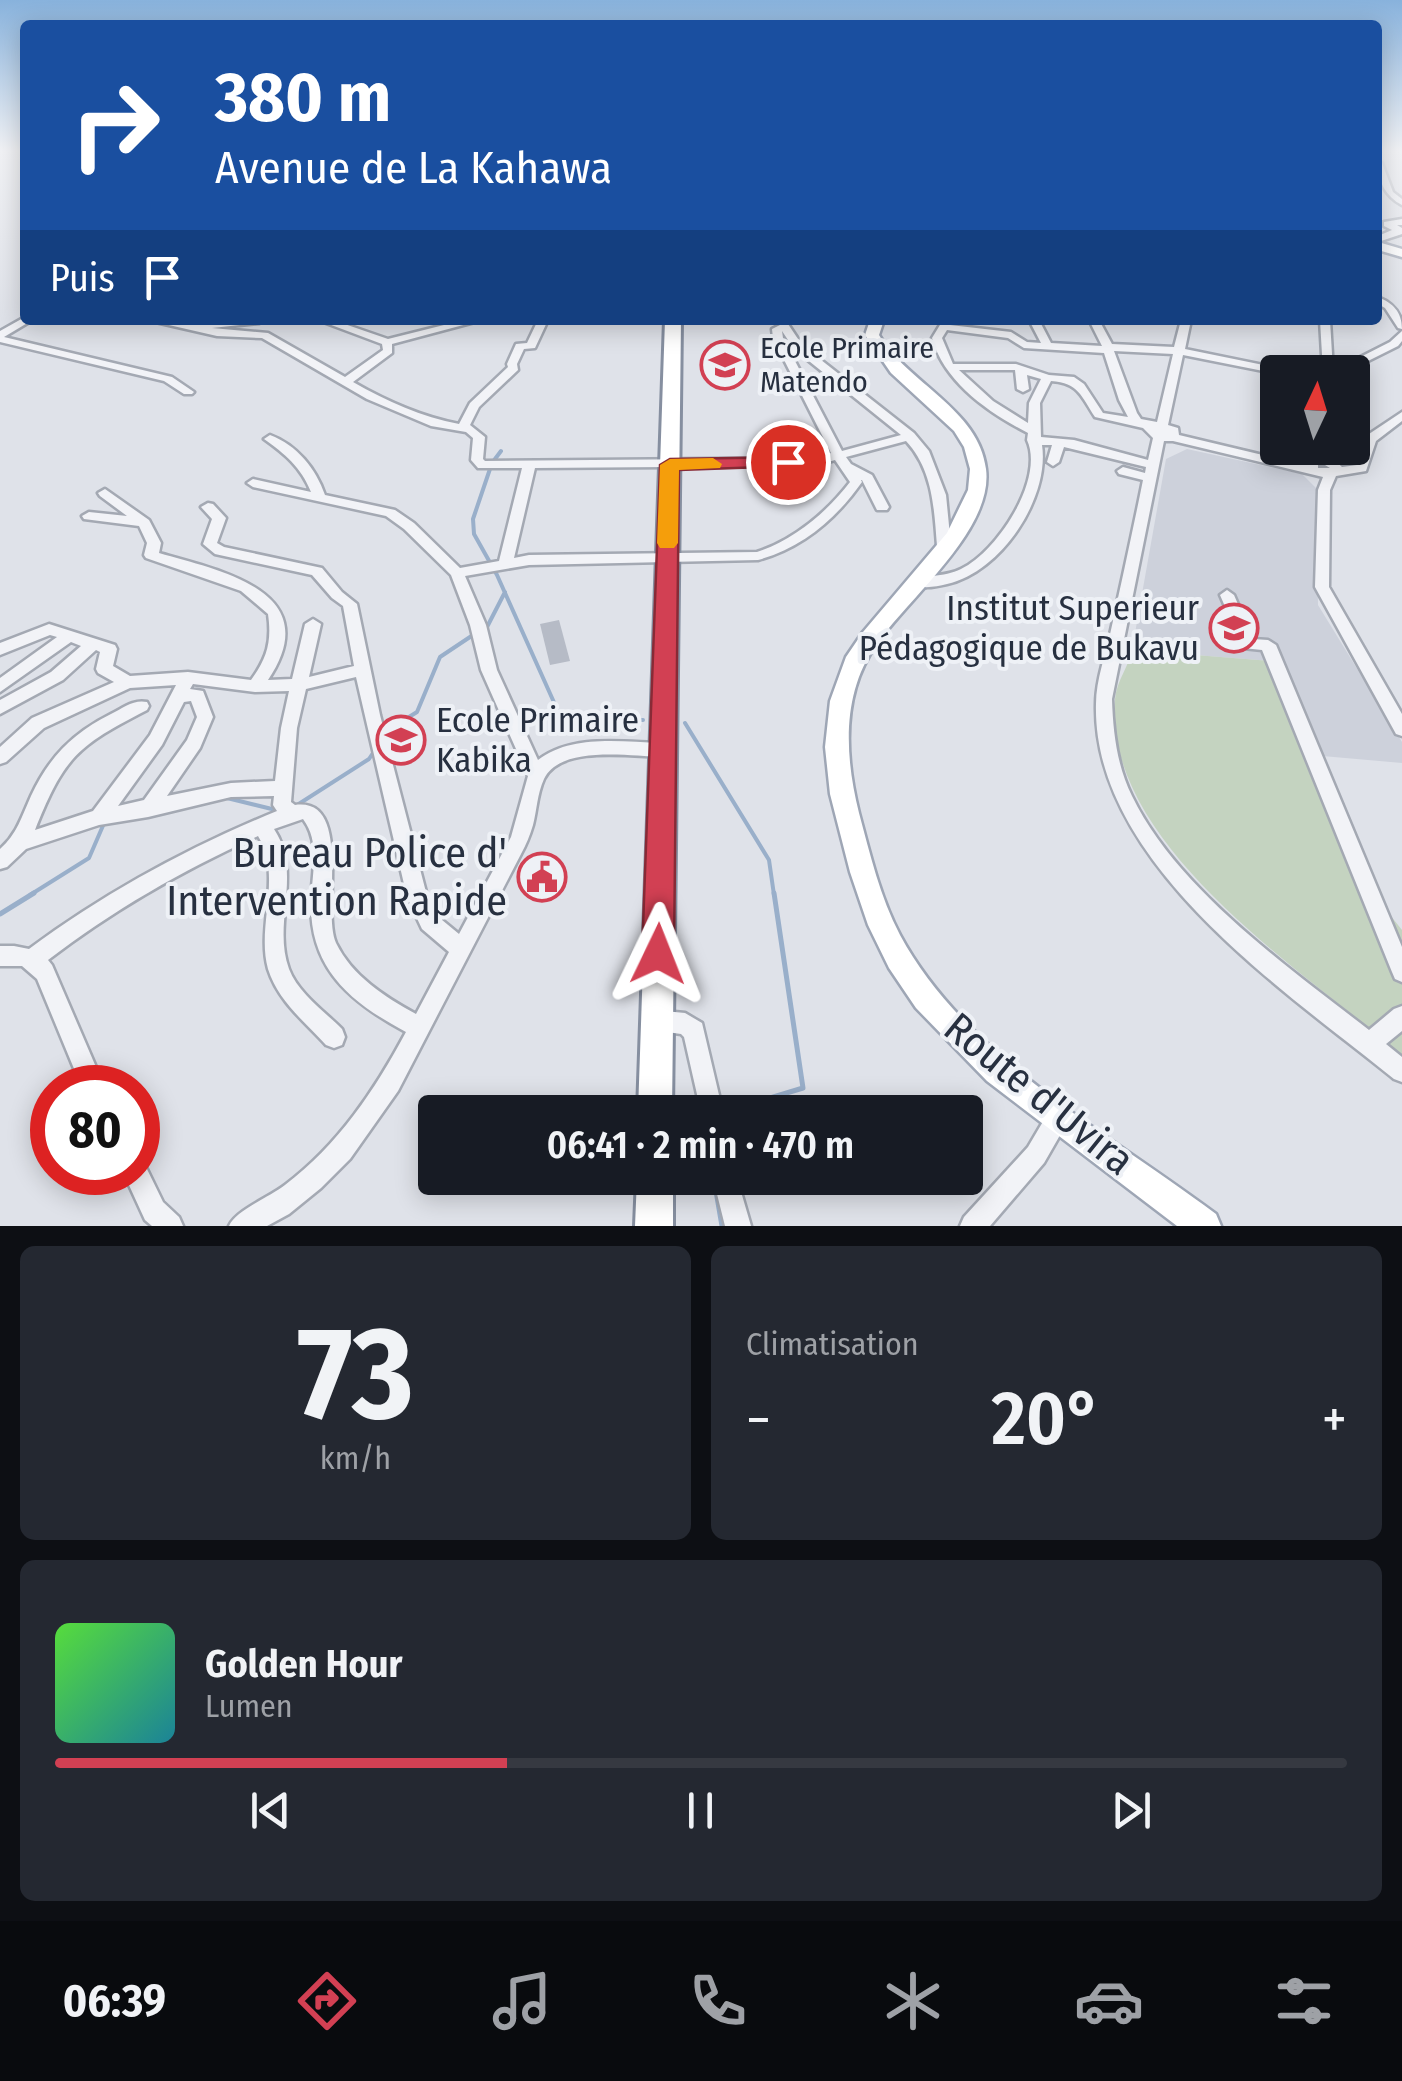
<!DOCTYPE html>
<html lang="fr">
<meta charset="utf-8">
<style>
:root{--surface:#171b24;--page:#242831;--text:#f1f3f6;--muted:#9ea1a6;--line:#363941;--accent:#d24053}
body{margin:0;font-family:"Fira Sans Condensed",sans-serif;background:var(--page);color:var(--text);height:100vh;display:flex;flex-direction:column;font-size:38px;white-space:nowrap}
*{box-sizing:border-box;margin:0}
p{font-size:32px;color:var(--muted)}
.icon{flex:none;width:55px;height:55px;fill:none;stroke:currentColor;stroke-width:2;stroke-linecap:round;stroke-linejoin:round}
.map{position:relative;height:1226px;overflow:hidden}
.panel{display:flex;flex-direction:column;gap:20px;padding:20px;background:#0d0f14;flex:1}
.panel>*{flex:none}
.banner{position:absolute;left:20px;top:20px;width:1362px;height:305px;border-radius:10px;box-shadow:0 5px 25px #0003;background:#1a4fa0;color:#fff;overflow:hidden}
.needle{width:65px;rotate:4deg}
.buttons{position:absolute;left:1260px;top:355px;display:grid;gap:20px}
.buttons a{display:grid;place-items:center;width:110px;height:110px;border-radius:10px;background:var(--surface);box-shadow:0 5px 25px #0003;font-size:50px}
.speed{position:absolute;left:30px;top:1065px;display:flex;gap:20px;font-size:50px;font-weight:700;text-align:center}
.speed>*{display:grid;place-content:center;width:130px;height:130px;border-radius:50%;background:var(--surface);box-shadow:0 5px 25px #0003;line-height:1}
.speed .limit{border:15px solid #d22;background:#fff;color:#111}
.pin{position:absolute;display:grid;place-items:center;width:85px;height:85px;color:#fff;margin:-42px;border:5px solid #fff;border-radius:50%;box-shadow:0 2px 10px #0007}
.me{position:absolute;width:110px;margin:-55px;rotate:2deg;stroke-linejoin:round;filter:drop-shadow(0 0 8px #0008)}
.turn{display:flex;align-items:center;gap:35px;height:210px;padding:0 30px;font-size:45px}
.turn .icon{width:130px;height:130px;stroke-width:2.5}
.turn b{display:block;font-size:70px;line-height:85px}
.then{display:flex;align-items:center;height:95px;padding:0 30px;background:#0003;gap:20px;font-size:38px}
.big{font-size:75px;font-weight:600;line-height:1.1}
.panel .tile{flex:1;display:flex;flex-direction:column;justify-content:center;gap:15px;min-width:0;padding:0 35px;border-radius:15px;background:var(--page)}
.panel .dial{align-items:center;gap:0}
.dial b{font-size:130px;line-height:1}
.song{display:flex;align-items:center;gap:30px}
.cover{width:120px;height:120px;border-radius:15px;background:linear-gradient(135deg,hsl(110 70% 55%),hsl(190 70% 35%))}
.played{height:10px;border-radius:5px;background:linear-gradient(90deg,var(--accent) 35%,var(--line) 35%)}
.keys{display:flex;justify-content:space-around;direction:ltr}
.heat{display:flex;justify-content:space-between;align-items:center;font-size:55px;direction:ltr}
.panel .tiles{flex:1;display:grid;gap:20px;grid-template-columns:1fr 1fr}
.tile:last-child{grid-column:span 2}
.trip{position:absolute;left:418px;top:1095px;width:565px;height:100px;border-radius:10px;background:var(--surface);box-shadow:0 5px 25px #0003;font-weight:600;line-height:100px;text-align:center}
.menu{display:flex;height:160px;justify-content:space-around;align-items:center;background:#090b0e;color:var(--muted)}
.menu .icon{width:70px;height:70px}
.menu .selected{color:var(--accent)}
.menu b{font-size:45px;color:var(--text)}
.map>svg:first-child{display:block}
.built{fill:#cdd1db}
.green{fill:#c4d3c0}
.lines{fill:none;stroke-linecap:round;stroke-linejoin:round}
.stream-far1{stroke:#99afca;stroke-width:4}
.stream{stroke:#99afca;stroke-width:5}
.building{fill:#b6bbc6}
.minor-casing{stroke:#a4a9b3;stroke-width:5}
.major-casing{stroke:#9ea6b5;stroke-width:5}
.highway-casing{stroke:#868fa0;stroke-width:6}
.minor{fill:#f2f3f7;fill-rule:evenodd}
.major{fill:#fff;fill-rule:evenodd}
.highway{fill:#fff;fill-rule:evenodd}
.route{fill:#d24053;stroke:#882a36;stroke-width:2.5}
.slow{fill:#f59e0b}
.labels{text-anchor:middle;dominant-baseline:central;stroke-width:8;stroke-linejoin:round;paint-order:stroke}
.far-poi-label{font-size:30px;fill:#273040;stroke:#eef1f6;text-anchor:start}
.poi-label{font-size:35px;fill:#273040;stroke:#eef1f6;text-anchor:end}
.near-poi-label{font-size:42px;fill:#273040;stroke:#eef1f6;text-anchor:end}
.near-street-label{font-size:42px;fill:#273040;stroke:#eef1f6}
</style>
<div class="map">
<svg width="1402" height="1226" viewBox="0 0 1402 1226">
<rect width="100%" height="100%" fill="#dfe2e9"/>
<path class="built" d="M1187,449L1302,474L1316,488L1318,605L1402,742V763L1311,755L1271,661L1132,650L1166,459Z"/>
<path class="green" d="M1132,650L1271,661L1366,885L1402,930V1055C1305,972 1102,844 1115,699C1117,680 1129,666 1132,650Z"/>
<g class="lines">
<path class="stream-far1" d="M501,451L492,463L473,519L474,534L497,575L561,718L643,720
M486,629L505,592
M685,723L769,860L774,895
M383,738L388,730L417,712L440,657L473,635
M227,798L280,811
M294,807L369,759L375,750
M30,895L89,858L105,821"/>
<path class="stream" d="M0,914L34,893
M723,1112L803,1088L774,893
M716,1191L722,1226"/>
</g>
<path class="building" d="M559,620L570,661L550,665L540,624Z"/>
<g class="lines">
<g class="minor-casing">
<path id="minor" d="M1378,161L1382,163L1393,192L1402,199V205C1385,196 1377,180 1378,161Z
M1402,219V225H1397L1402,228V234L1378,242V236L1392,230L1384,226V222Z
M1378,297C1393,303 1402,312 1402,329L1398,328L1385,308L1378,304Z
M25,317V320H30L29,322L4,337L172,377L194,392L192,394H184L164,381L0,342V331Z
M147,320H171L196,324L264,320L259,323L212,328L268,333L345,377L383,350L382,344L318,320H333L388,339L464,320H482L392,344V353L353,382C386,401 422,417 459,424L470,403L508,367L507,364L516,344L527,343L538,320H548L535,348L524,349L517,364L518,370L479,407L470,425L485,437L483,459L485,461L814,458L831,453L773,338L772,329L784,323L788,324L802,345L914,433L929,451L946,495L951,546L944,550L937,546C934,508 933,470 906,441L846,457L851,464L872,475L889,507L887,510H877L862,480H861L862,482C836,519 802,548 758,560L529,565L465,576L486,625L497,670L538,760C572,734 621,742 661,743L667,745L670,750L667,755L661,757C630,756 560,745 544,779C537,794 537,810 533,825C530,835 526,845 521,854L398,1091L350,1159L321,1188L289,1214L267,1226H229C236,1210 270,1197 285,1185C338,1145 375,1090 406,1032C344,999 304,962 312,887C314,863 318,839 303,819L274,829C303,873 272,923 289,969C298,993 325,1012 342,1029L345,1037L342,1045L334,1048L326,1045C305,1022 278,1001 268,969C256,926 283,876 258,836C183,870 113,910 48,960L52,965L105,1088H82L37,979L22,966H0V946H14L29,949C106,892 189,847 277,811L273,805L274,796L231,797L148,817L99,825L26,849L7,867L0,869V849C17,834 22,816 31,796C49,757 73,733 111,714C123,708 134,699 147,702L149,706L147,710C77,746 64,757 35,830L93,811L150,735L176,685L130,688L44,728L6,762L0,764V747L32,718L114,682L98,673L96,669L100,652L96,650L63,680L0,714V700L51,672L81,646L71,642L0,692V678L57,637L50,635L0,655V643L49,624L115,645L117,649L113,666L130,676L188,672L251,680C267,658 272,642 268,614L241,591L146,558L144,555L147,543L139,526L84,519L82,516L89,512L127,516L100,496L98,493L105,489L149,520L161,543L159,553C222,571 327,592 268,680L292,679L305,624L313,619L321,624L309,677L354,666L343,606L332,598L312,575L215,554L203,544L212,519L201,507L208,503L213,504L226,518L217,543L224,547L322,568L342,592L357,604L380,715L427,896L436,915L459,934L511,837L528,776L481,670L470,625L451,575L404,529L386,516L253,487L247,483L253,479L311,492C301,467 285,454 264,439L270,435C297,445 316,469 325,495L395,510L414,523L460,568L499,561L522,468H478L471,460L473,438L466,432L431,426L367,399L262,338L217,336ZM782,331L794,349L901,435L842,451L783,338ZM835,460L850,482C827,512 794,540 757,552L529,555L514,558L535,468L814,466ZM356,677L407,897L422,929L449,952L416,1014C385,997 352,976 336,943C321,910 354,797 295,805L291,802L297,728L306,689ZM193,684L255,692L289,691L281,728L275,781L231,783L167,796L200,748L213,717L203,691L190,689ZM191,701L197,717L187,740L144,800L118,806L162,745L184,702Z
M943,320H951L950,325L1011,332L1027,342L1041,343L1029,320H1039L1051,343L1102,346L1089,320H1099L1112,344L1174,347L1181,320H1191L1185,349L1283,369L1289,372L1278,374L1183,355L1168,425L1178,428L1179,435L1305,465V460C1316,452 1333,458 1342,467L1357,465L1366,436L1402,412V421L1376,441L1366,471L1336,476L1330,490L1329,587L1402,714V736L1396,734L1315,587L1318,490L1323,477L1173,441H1164L1112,699C1113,732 1117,766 1132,796C1176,888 1289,968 1369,1030L1394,1009L1402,1006V1031L1386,1044L1402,1057V1082L1394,1079C1284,990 1092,862 1096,704C1096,680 1106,653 1111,630C1122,580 1133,530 1143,480L1119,474L1117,471L1123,467L1145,473L1146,467L1064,447L1059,462L1053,466L1047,462L1052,445H1042C1050,498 1001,572 947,584C934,587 920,590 910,582C921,574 944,578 961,569C997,552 1045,479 1027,440L1028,433C989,413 944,382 932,338ZM947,330L1008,338L1024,348L1104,353L1119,400L1128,417L1103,413L1084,384L1074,377L1049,375L1016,364H953L942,338ZM1114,351L1173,354L1157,422L1141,419L1137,413ZM959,370H1015L1017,389L1023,392L1029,389L1027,375L1041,379L1029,403L1028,423L993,401ZM1051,381C1079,383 1081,396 1095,417L1143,428L1153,438L1148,460L1074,440L1041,437L1040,403ZM1318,464L1325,465L1330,468H1318Z
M1320,320H1330L1333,371L1390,342L1402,331V341L1398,346L1346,372H1323Z
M1227,590L1234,595L1253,639L1268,640L1276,645L1402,947V982L1395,979L1392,972L1262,650L1243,648L1220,595Z
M654,1010L685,1013L702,1023L723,1112H701L684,1037L681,1034L646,1029L643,1021L646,1013Z
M1059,1104L1067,1108L1071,1116L1044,1163L990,1226H960L964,1217L1028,1147L1051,1108Z
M138,1161L144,1163L163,1202L179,1217L183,1226H152L145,1220L123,1172H138Z
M713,1178H737L751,1226H725Z"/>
</g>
<g class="major-casing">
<path id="major" d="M1378,242L1402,249V257L1378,250Z
M870,320H884L879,335C907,383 979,409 986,469C994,530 908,598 876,645C841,694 845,757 859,813C870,854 880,897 900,935C965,1056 1109,1134 1216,1214L1221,1226H1177L987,1081L916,1008L889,968L868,925L850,872L830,794L825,747L830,701L846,657L863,632L947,533L968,490L970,469L964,447L954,431L891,373L865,335Z"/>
</g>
<g class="highway-casing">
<path id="highway" d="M665,320H681L672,1112H638Z
M637,1178H673V1226H635Z"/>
</g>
<use href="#minor" class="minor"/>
<use href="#major" class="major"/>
<use href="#highway" class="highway"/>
</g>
<linearGradient id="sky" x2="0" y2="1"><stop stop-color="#88b2dc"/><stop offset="0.47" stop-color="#f1f2f5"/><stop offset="1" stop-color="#f1f2f5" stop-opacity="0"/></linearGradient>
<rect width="1402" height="321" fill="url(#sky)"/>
<path class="route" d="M788,457L794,458V466L679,470L674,954L669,965L658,969L647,965L642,954L660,465L670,459Z"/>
<path class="slow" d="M713,458L722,464L720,468L679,470L678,543L674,548H660L657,543L660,465L670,459Z"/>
<defs>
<g id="school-ring" transform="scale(2.5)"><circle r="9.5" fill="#eef1f6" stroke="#d24053" stroke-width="1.5"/><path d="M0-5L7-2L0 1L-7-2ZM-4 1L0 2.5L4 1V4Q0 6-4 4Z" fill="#d24053"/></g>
<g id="civic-ring" transform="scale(2.5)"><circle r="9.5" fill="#eef1f6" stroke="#d24053" stroke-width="1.5"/><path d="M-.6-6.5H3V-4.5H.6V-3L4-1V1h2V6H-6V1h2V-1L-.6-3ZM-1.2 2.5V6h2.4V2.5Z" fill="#d24053"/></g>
</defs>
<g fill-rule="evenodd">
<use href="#school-ring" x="725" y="365"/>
<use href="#school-ring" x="1234" y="628"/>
<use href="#school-ring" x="401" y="740"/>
<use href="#civic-ring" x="542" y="877"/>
</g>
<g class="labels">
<g class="far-poi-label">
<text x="760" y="348">Ecole Primaire<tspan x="760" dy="34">Matendo</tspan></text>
</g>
<g class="poi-label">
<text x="1199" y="608">Institut Superieur<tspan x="1199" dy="40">Pédagogique de Bukavu</tspan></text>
<text x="436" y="720" text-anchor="start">Ecole Primaire<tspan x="436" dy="40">Kabika</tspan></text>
</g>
<g class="near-poi-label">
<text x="507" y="853">Bureau Police d'<tspan x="507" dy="48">Intervention Rapide</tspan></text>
</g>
<g class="near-street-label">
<text transform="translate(1039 1094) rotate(39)">Route d'Uvira</text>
</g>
</g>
</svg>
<div class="buttons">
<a><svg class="needle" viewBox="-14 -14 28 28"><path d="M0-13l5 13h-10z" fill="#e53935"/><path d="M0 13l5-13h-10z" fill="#9ea1a6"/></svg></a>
</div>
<div class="speed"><div class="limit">80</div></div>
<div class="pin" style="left:788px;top:462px;background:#d93025"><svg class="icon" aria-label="arrive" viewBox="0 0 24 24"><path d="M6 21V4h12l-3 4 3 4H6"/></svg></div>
<svg class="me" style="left:658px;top:954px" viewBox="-20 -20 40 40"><path d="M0-17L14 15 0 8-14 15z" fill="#d24053" stroke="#fff" stroke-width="4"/></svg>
<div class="trip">06:41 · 2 min · 470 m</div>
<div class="banner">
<div class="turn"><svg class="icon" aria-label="right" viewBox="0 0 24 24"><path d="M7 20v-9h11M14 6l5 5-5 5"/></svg><div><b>380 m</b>Avenue de La Kahawa</div></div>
<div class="then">Puis<svg class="icon" aria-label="arrive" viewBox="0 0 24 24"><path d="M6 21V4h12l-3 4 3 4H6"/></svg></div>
</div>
</div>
<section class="panel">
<div class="tiles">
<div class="tile dial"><b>73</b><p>km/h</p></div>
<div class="tile"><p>Climatisation</p>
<div class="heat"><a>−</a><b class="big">20°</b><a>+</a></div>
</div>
<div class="tile">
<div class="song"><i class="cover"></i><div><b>Golden Hour</b><p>Lumen</p></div></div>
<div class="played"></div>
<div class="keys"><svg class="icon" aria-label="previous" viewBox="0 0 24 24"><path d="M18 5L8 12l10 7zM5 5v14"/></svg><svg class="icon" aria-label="pause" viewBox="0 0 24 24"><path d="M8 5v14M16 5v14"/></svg><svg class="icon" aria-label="next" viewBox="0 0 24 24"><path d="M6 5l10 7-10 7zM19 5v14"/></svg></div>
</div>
</div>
</section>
<nav class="menu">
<b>06:39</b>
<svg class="icon selected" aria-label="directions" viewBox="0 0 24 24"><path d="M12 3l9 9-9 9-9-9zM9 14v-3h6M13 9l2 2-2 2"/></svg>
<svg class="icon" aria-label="music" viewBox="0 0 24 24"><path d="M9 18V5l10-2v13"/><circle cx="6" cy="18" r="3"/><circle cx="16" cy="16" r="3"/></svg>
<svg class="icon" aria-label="phone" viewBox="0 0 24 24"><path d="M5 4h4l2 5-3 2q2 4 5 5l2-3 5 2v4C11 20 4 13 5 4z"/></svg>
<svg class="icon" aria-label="climate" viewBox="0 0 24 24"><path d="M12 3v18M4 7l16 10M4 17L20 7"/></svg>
<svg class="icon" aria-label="car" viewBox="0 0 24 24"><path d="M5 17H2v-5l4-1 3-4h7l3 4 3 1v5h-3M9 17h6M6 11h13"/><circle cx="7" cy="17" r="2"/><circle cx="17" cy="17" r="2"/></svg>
<svg class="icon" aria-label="filters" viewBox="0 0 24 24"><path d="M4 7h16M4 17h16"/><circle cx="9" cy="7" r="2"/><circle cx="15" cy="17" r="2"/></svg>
</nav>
